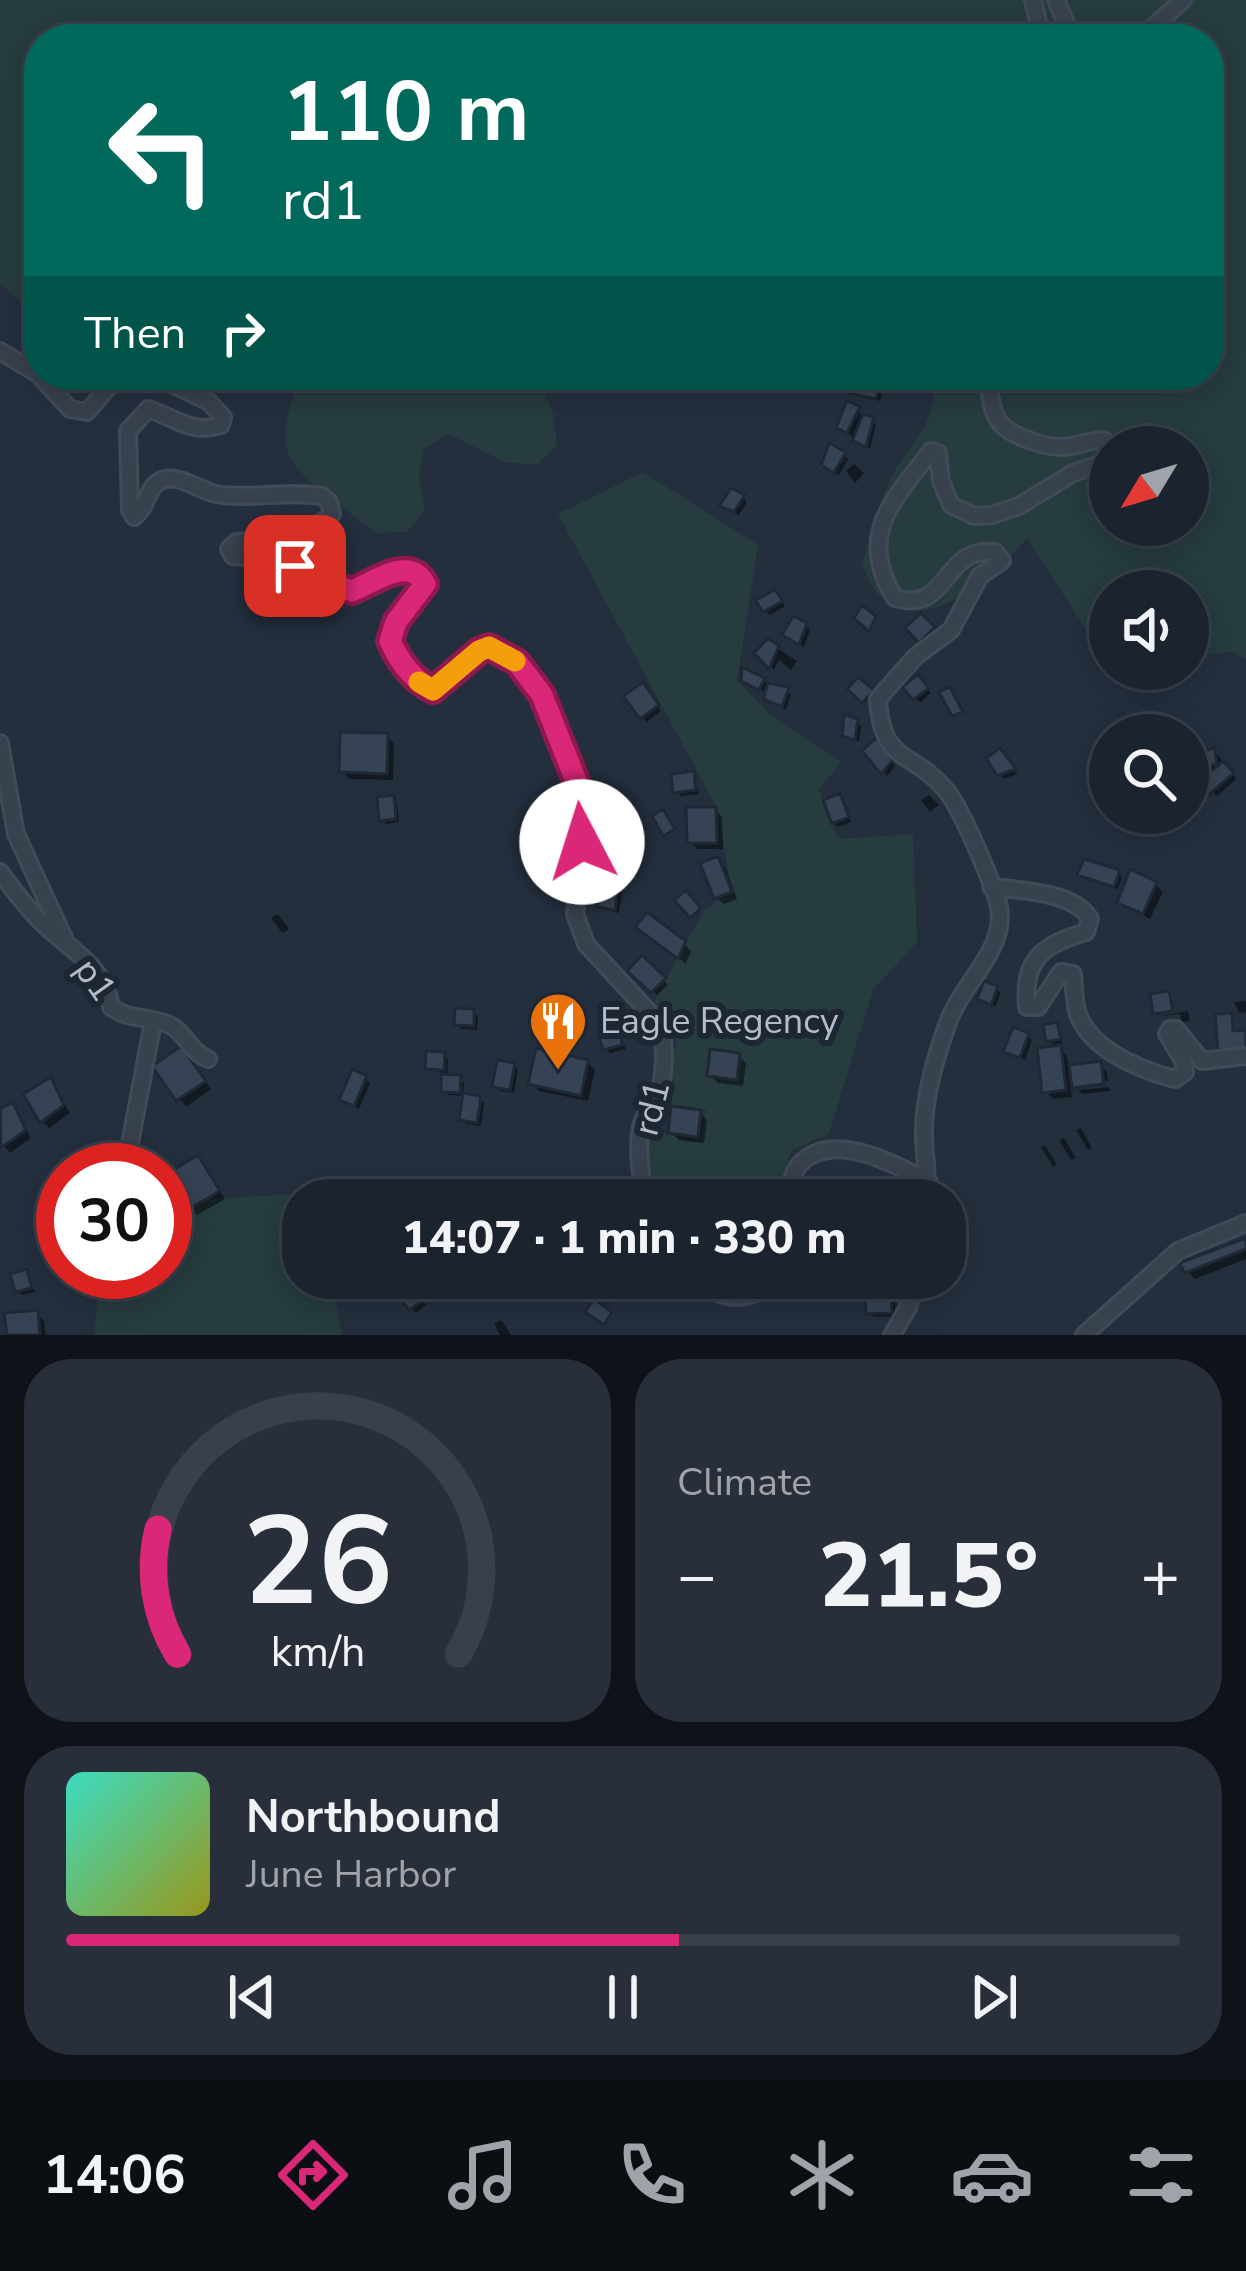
<!DOCTYPE html>
<meta charset="utf-8">
<style>
:root{--surface:#1b232e;--page:#282f3a;--text:#f1f3f6;--muted:#a0a4aa;--line:#39404a;--accent:#db2777}
body{margin:0;font-family:"Nunito Sans",sans-serif;background:var(--page);color:var(--text);height:100vh;display:flex;flex-direction:column;font-size:45px;white-space:nowrap}
*{box-sizing:border-box;margin:0}
p{font-size:39px;color:var(--muted)}
.icon{flex:none;width:66px;height:66px;fill:none;stroke:currentColor;stroke-width:2;stroke-linecap:round;stroke-linejoin:round}
.map{position:relative;height:1335px;overflow:hidden}
.sheet{display:flex;flex-direction:column;gap:24px;padding:24px;background:#0f1319;flex:1}
.sheet>*{flex:none}
.top-card{position:absolute;left:24px;top:24px;width:1200px;height:366px;border-radius:48px;box-shadow:0 6px 30px #0003,0 0 0 3px var(--line);background:#00695c;color:#fff;overflow:hidden}
.needle{width:78px;rotate:232deg}
.buttons{position:absolute;left:1089px;top:426px;display:grid;gap:24px}
.buttons a{display:grid;place-items:center;width:120px;height:120px;border-radius:50%;background:var(--surface);box-shadow:0 6px 30px #0003,0 0 0 3px var(--line);font-size:60px}
.speed{position:absolute;left:36px;top:1143px;display:flex;gap:24px;font-size:60px;font-weight:700;text-align:center}
.speed>*{display:grid;place-content:center;width:156px;height:156px;border-radius:50%;background:var(--surface);box-shadow:0 6px 30px #0003,0 0 0 3px var(--line);line-height:1}
.speed .limit{border:18px solid #d22;background:#fff;color:#111}
.pin{position:absolute;display:grid;place-items:center;width:102px;height:102px;color:#fff;margin:-51px;border-radius:24px;box-shadow:0 6px 18px #0006}
.me{position:absolute;width:132px;margin:-66px;rotate:355deg;stroke-linejoin:round;filter:drop-shadow(0 0 9px #0008)}
.turn{display:flex;align-items:center;gap:42px;height:252px;padding:0 60px;font-size:54px}
.turn .icon{width:156px;height:156px;stroke-width:2.5}
.turn b{display:block;font-size:84px;line-height:102px}
.then{display:flex;align-items:center;height:114px;padding:0 60px;background:#0003;gap:24px;font-size:45px}
.big{font-size:90px;font-weight:800;line-height:1.1}
.sheet .tile{flex:1;display:flex;flex-direction:column;justify-content:center;gap:18px;min-width:0;padding:0 42px;border-radius:48px;background:var(--page)}
.sheet .dial{align-items:center;gap:0}
.dial svg{height:312px;overflow:visible;fill:none;stroke:var(--line);stroke-width:7;stroke-linecap:round;text-anchor:middle}
.dial text{fill:var(--text);stroke:none}
.song{display:flex;align-items:center;gap:36px}
.cover{width:144px;height:144px;border-radius:18px;background:linear-gradient(135deg,hsl(170 70% 55%),hsl(60 70% 35%))}
.played{height:12px;border-radius:6px;background:linear-gradient(90deg,var(--accent) 55%,var(--line) 55%)}
.keys{display:flex;justify-content:space-around;direction:ltr}
.heat{display:flex;justify-content:space-between;align-items:center;font-size:66px;direction:ltr}
.sheet .tiles{flex:1;display:grid;gap:24px;grid-template-columns:1fr 1fr}
.tile:last-child{grid-column:span 2}
.trip{position:absolute;left:282px;top:1179px;width:684px;height:120px;border-radius:48px;background:var(--surface);box-shadow:0 6px 30px #0003,0 0 0 3px var(--line);font-weight:800;line-height:120px;text-align:center}
.tabs{display:flex;height:192px;justify-content:space-around;align-items:center;background:#0b0e12;color:var(--muted)}
.tabs .icon{width:84px;height:84px}
.tabs .active{color:var(--accent)}
.tabs b{font-size:54px;color:var(--text)}
.map>svg:first-child{display:block}
.green{fill:#263c3f;fill-rule:evenodd}
.shadow{fill:#0007}
.building{fill:#364354;stroke:#1f2835;stroke-width:3}
.lines{fill:none;stroke-linecap:round;stroke-linejoin:round}
.minor-casing{stroke:#414a57;stroke-width:20}
.minor{stroke:#38414e;stroke-width:14}
.route-casing{stroke:#8e194d;stroke-width:30}
.route{stroke:#db2777;stroke-width:21}
.slow{stroke:#f59e0b;stroke-width:21}
.labels{text-anchor:middle;dominant-baseline:central;stroke-width:12;stroke-linejoin:round;paint-order:stroke}
.street-label{font-size:36px;fill:#b4bcc9;stroke:#1d2633}
.poi-label{font-size:36px;fill:#b4bcc9;stroke:#1d2633;text-anchor:start}
</style>
<div class="map">
<svg width="1246" height="1335" viewBox="0 0 1246 1335">
<rect width="100%" height="100%" fill="#242f3e"/>
<path class="green" d="M0,0H1246V660L1232,651L1188,658V591H1110V659L1093,641L1027,538C996,575 920,646 875,590C869,583 866,572 862,564C871,536 878,506 890,480C908,441 944,423 930,375H1209V39H39V317L0,284ZM1110,447H1188V525H1110Z
M300,375H538L553,413L557,445L536,465L505,462L449,434L423,449L419,478L425,509L407,532L377,533C353,514 296,479 287,450C280,428 294,396 300,375Z
M643,472L758,545L737,681L770,714L841,762L819,789L838,839L913,834L917,942L873,990L829,1133L791,1151L776,1200H658L649,1169V1126L686,1141L700,1142L706,1110L656,1104L677,1043L653,1003L704,910L732,891L716,806L558,514Z
M316,1193L317,1200H303V1278H332L342,1335H94L101,1272H165V1201Z"/>
<path class="shadow" d="M853,375L874,381L882,394L880,401L853,392Z
M893,375H916L917,382L898,383Z
M859,409L861,417L876,424L870,449L840,428Z
M844,455L848,459L839,475L829,469Z
M854,464L864,473L855,483L846,471Z
M743,498L747,502L739,515L723,506Z
M774,594L785,606L770,615L765,611Z
M806,626L810,630L804,647L790,639Z
M777,648L797,661L791,670L779,660L774,670L758,653Z
M918,678L931,693L920,703L906,688Z
M763,681L791,694L786,710L771,703L768,694L749,685Z
M646,690L661,711L647,722L642,717Z
M857,722L861,726L859,742L845,735Z
M387,736L394,744L393,780L349,779L342,771Z
M1192,736L1207,753L1215,751L1236,779L1217,796L1188,770V741Z
M875,743L895,766L887,776L866,751Z
M1004,756L1017,774L1004,779L999,774Z
M693,774L699,794L681,796L676,792Z
M929,795L939,805L930,812L921,800Z
M840,796L851,822L838,827L834,823Z
M393,798L397,803L399,822L386,824L382,819Z
M715,809L722,817L723,849H697L690,842Z
M717,859L725,867L737,899L724,904L716,897Z
M1118,872L1122,877L1118,889L1080,875Z
M618,885L622,890L619,913L605,910L600,906Z
M1156,885L1163,892L1150,919L1120,902Z
M278,914L289,929L282,933L271,918Z
M647,934L684,944L691,951L686,964Z
M642,960L668,985L657,995L632,971Z
M996,989L1001,993L995,1007L981,998Z
M1246,1001V1012L1239,1013L1234,1002Z
M1188,1011L1190,1021L1182,1022L1180,1014L1159,1016Z
M473,1012L478,1016L477,1030L462,1029L457,1024Z
M1056,1025L1063,1043L1056,1044L1067,1056L1069,1068L1100,1064L1107,1072L1108,1081L1077,1084V1089L1070,1082L1072,1097L1053,1099L1045,1091L1057,1048L1049,1040Z
M618,1030L626,1049L610,1053L606,1049Z
M1028,1036L1032,1040L1025,1060L1007,1051Z
M444,1055L448,1060L447,1077L464,1082L463,1096L448,1095L444,1090V1073L428,1068Z
M738,1056L746,1063L743,1086L718,1083L710,1075Z
M188,1057L211,1089L186,1107L156,1067Z
M587,1062L595,1070L588,1101L539,1091L532,1083Z
M513,1066L518,1070L514,1093L500,1091L496,1086Z
M365,1078L370,1083L359,1109L347,1104L343,1099Z
M51,1081L70,1113L49,1128L42,1121Z
M1109,1087L1110,1091L1082,1094L1078,1090Z
M480,1099L484,1103L481,1126L467,1124L462,1119Z
M12,1105L31,1138L10,1153L0,1140V1113Z
M700,1113L707,1120L704,1143L679,1140L671,1132Z
M1081,1128L1092,1148L1088,1150L1076,1130Z
M1064,1138L1076,1158L1071,1160L1059,1140Z
M1045,1145L1057,1165L1053,1167L1041,1147Z
M198,1158L225,1199L197,1215L190,1208Z
M803,1192L824,1200H800Z
M1246,1241V1259L1195,1279L1188,1271Z
M26,1272L35,1292L22,1295L18,1291Z
M445,1278H463L465,1291L450,1292Z
M416,1291L426,1305L416,1313L401,1294Z
M890,1293L895,1297V1316L874,1317L869,1313Z
M37,1313L44,1321L46,1335H10Z
M501,1320L505,1325L511,1335H500L494,1324Z"/>
<path class="building" d="M850,375H871L879,387L876,399L850,393Z
M847,400L860,407L847,433L836,428Z
M863,414L874,417L866,447L852,441Z
M829,443L846,452L834,473L821,465Z
M731,488L745,495L734,512L719,506Z
M775,590L783,601L763,612L755,600Z
M862,605L876,616L869,632L854,618Z
M921,613L935,627L919,643L905,628Z
M793,616L807,623L799,645L782,635Z
M768,638L779,646L769,669L754,653Z
M742,667L765,678L759,690L741,681Z
M918,674L929,688L913,700L902,687Z
M858,677L874,690L862,703L847,689Z
M643,682L659,705L640,719L623,696Z
M768,683L789,687L782,707L763,699Z
M950,687L963,712L952,716L939,692Z
M844,714L858,719L855,740L842,736Z
M340,732L388,733L387,774L339,772Z
M1191,732L1207,750L1215,748L1217,764L1207,766L1196,780L1188,773Z
M876,738L893,760L881,774L862,751Z
M1000,748L1016,769L997,776L986,758Z
M1223,761L1234,773L1210,794L1200,782Z
M694,771L696,790L673,793L671,774Z
M840,793L849,817L832,824L823,800Z
M394,795L396,819L379,821L377,797Z
M686,807H716L717,843H687Z
M663,809L675,829L663,836L652,816Z
M718,856L732,892L714,899L700,863Z
M1084,859L1120,870L1114,887L1077,875Z
M1130,869L1157,882L1143,914L1117,903Z
M601,880L619,883L615,910L597,907Z
M686,890L701,908L690,918L674,900Z
M647,912L686,941L678,959L635,927Z
M642,955L666,978L651,993L627,971Z
M984,981L998,986L991,1005L977,999Z
M1169,991L1173,1011L1153,1014L1150,994Z
M455,1008L474,1009V1026L454,1025Z
M1232,1013L1233,1031L1246,1030V1049L1218,1052L1215,1014Z
M1057,1022L1061,1039L1046,1042L1043,1025Z
M618,1027L623,1045L603,1050L598,1033Z
M1013,1027L1029,1033L1020,1058L1003,1052Z
M1061,1045L1066,1090L1042,1093L1037,1048Z
M181,1046L206,1081L176,1101L152,1066Z
M536,1048L588,1060L581,1096L528,1084Z
M710,1049L740,1053L737,1080L707,1076Z
M426,1051L445,1052L444,1070L425,1069Z
M497,1060L515,1063L510,1090L492,1087Z
M1101,1061L1104,1084L1072,1088L1069,1065Z
M352,1069L367,1076L354,1106L339,1100Z
M441,1074L461,1075L460,1093L441,1092Z
M51,1077L64,1105L40,1123L23,1094Z
M463,1093L481,1096L477,1123L459,1120Z
M13,1102L26,1130L1,1148L0,1109Z
M671,1106L701,1110L698,1137L668,1133Z
M198,1155L220,1191L187,1210L166,1174Z
M1246,1238V1249L1185,1273L1179,1263Z
M27,1269L32,1288L15,1292L10,1274Z
M597,1278L615,1290L607,1303L589,1291Z
M412,1283L424,1300L409,1310L397,1294Z
M891,1290L892,1313L866,1314L865,1291Z
M594,1299L612,1312L604,1325L585,1312Z
M38,1310L40,1335H7L4,1313Z"/>
<g class="lines">
<g class="minor-casing">
<path id="minor" d="M1033,0L1042,39
M1056,0L1067,25L1079,39
M1140,39L1183,0
M0,351L38,374L70,409L87,412L119,375
M170,375V383L209,402L223,417L221,425C192,435 174,417 148,409L128,431L130,510L134,517C148,507 146,487 162,480C178,473 200,491 216,494C251,500 287,490 322,496L329,502L332,514C303,540 272,538 236,542L229,549L233,556L285,560L314,579L352,591L404,569L414,570L425,584L396,622L390,641C399,661 413,680 433,690L480,651L489,647L517,662L542,695L586,806L575,914L586,944L660,1024C666,1048 665,1076 657,1100C654,1109 644,1115 642,1123C636,1147 641,1177 645,1200
M987,375C990,390 990,410 1000,423C1012,437 1047,448 1064,447C1078,446 1090,440 1104,440L1111,447
M1012,375H1029
M0,743L16,834L64,938
M0,872C15,892 32,915 52,932C78,954 106,971 111,1007C130,1021 151,1016 170,1025C186,1033 190,1052 208,1059
M991,887C1019,890 1075,892 1090,919L1086,932C1045,944 1022,958 1027,1007H1038L1061,972L1073,974C1074,986 1074,1002 1078,1014C1091,1050 1140,1070 1175,1079L1185,1072L1183,1060L1167,1034L1170,1029H1176L1202,1061L1246,1056
M125,1170L153,1022
M785,1200C789,1189 792,1173 800,1164C833,1129 896,1165 929,1182
M924,1200C930,1177 924,1159 924,1136C923,1098 936,1056 949,1020C964,979 1014,945 996,896C987,871 961,807 945,789C912,750 882,765 878,699L915,657L951,630L980,576L1002,561L995,552C941,546 950,614 895,598C856,535 893,501 931,451L938,453L941,481L951,505L974,516L992,515L1019,506L1073,473L1100,464L1110,449
M696,1278C715,1297 738,1303 762,1290L767,1278
M892,1335L909,1306L913,1278
M1084,1335L1178,1251L1246,1223"/>
</g>
<use href="#minor" class="minor"/>
</g>
<g class="lines">
<g class="route-casing">
<path id="route" d="M295,566L314,579L352,591C376,581 409,555 425,584L396,622L390,641C399,661 413,680 433,690L479,651L489,647L517,662L542,695L586,806L582,842"/>
</g>
<use href="#route" class="route"/>
<path class="slow" d="M419,682L433,690L479,651L489,647L515,661"/>
</g>
<defs>
<g id="restaurant-pin" transform="scale(3)"><path d="M0 17L-7.5 6A9.5 9.5 0 1 1 7.5 6Z" fill="#e8710a" stroke="#1d2633"/><path d="M-5-6h1v4h1v-4h1v4h1v-4h1v5L-1.5 .5V6h-2V.5L-5-1ZM5-6V6H3V1.5H1.5Q1.5-4 5-6Z" fill="#fff"/></g>
</defs>
<g fill-rule="evenodd">
<use href="#restaurant-pin" x="558" y="1021"/>
</g>
<g class="labels">
<g class="street-label">
<text transform="translate(95 980) rotate(55)">p1</text>
<text transform="translate(652 1108) rotate(-76)">rd1</text>
</g>
<g class="poi-label">
<text x="600" y="1021">Eagle Regency</text>
</g>
</g>
</svg>
<div class="buttons">
<a><svg class="needle" viewBox="-14 -14 28 28"><path d="M0-13l5 13h-10z" fill="#e53935"/><path d="M0 13l5-13h-10z" fill="#a0a4aa"/></svg></a>
<a><svg class="icon" aria-label="sound" viewBox="0 0 24 24"><path d="M4 9h4l5-4v14l-5-4H4zM17 9q2 3 0 6"/></svg></a>
<a><svg class="icon" aria-label="search" viewBox="0 0 24 24"><circle cx="10" cy="10" r="6"/><path d="M15 15l6 6"/></svg></a>
</div>
<div class="speed"><div class="limit">30</div></div>
<div class="pin" style="left:295px;top:566px;background:#d93025"><svg class="icon" aria-label="arrive" viewBox="0 0 24 24"><path d="M6 21V4h12l-3 4 3 4H6"/></svg></div>
<svg class="me" style="left:582px;top:842px" viewBox="-20 -20 40 40"><circle r="19" fill="#fff"/><path d="M0-13L10 11 0 6-10 11z" fill="#db2777"/></svg>
<div class="trip">14:07 · 1 min · 330 m</div>
<div class="top-card">
<div class="turn"><svg class="icon" aria-label="left" viewBox="0 0 24 24"><path d="M17 20v-9H6M10 6l-5 5 5 5"/></svg><div><b>110 m</b>rd1</div></div>
<div class="then">Then<svg class="icon" aria-label="right" viewBox="0 0 24 24"><path d="M7 20v-9h11M14 6l5 5-5 5"/></svg></div>
</div>
</div>
<section class="sheet">
<div class="tiles">
<div class="tile dial"><svg viewBox="0 0 100 80">
<path d="M14 69A42 42 0 1 1 86 69"/>
<path d="M14 69A42 42 0 0 1 9 37" stroke="#db2777"/>
<text x="50" y="56" font-size="32" font-weight="700">26</text>
<text x="50" y="72" font-size="11">km/h</text>
</svg></div>
<div class="tile"><p>Climate</p>
<div class="heat"><a>−</a><b class="big">21.5°</b><a>+</a></div>
</div>
<div class="tile">
<div class="song"><i class="cover"></i><div><b>Northbound</b><p>June Harbor</p></div></div>
<div class="played"></div>
<div class="keys"><svg class="icon" aria-label="previous" viewBox="0 0 24 24"><path d="M18 5L8 12l10 7zM5 5v14"/></svg><svg class="icon" aria-label="pause" viewBox="0 0 24 24"><path d="M8 5v14M16 5v14"/></svg><svg class="icon" aria-label="next" viewBox="0 0 24 24"><path d="M6 5l10 7-10 7zM19 5v14"/></svg></div>
</div>
</div>
</section>
<nav class="tabs">
<b>14:06</b>
<svg class="icon active" aria-label="directions" viewBox="0 0 24 24"><path d="M12 3l9 9-9 9-9-9zM9 14v-3h6M13 9l2 2-2 2"/></svg>
<svg class="icon" aria-label="music" viewBox="0 0 24 24"><path d="M9 18V5l10-2v13"/><circle cx="6" cy="18" r="3"/><circle cx="16" cy="16" r="3"/></svg>
<svg class="icon" aria-label="phone" viewBox="0 0 24 24"><path d="M5 4h4l2 5-3 2q2 4 5 5l2-3 5 2v4C11 20 4 13 5 4z"/></svg>
<svg class="icon" aria-label="climate" viewBox="0 0 24 24"><path d="M12 3v18M4 7l16 10M4 17L20 7"/></svg>
<svg class="icon" aria-label="car" viewBox="0 0 24 24"><path d="M5 17H2v-5l4-1 3-4h7l3 4 3 1v5h-3M9 17h6M6 11h13"/><circle cx="7" cy="17" r="2"/><circle cx="17" cy="17" r="2"/></svg>
<svg class="icon" aria-label="filters" viewBox="0 0 24 24"><path d="M4 7h16M4 17h16"/><circle cx="9" cy="7" r="2"/><circle cx="15" cy="17" r="2"/></svg>
</nav>
